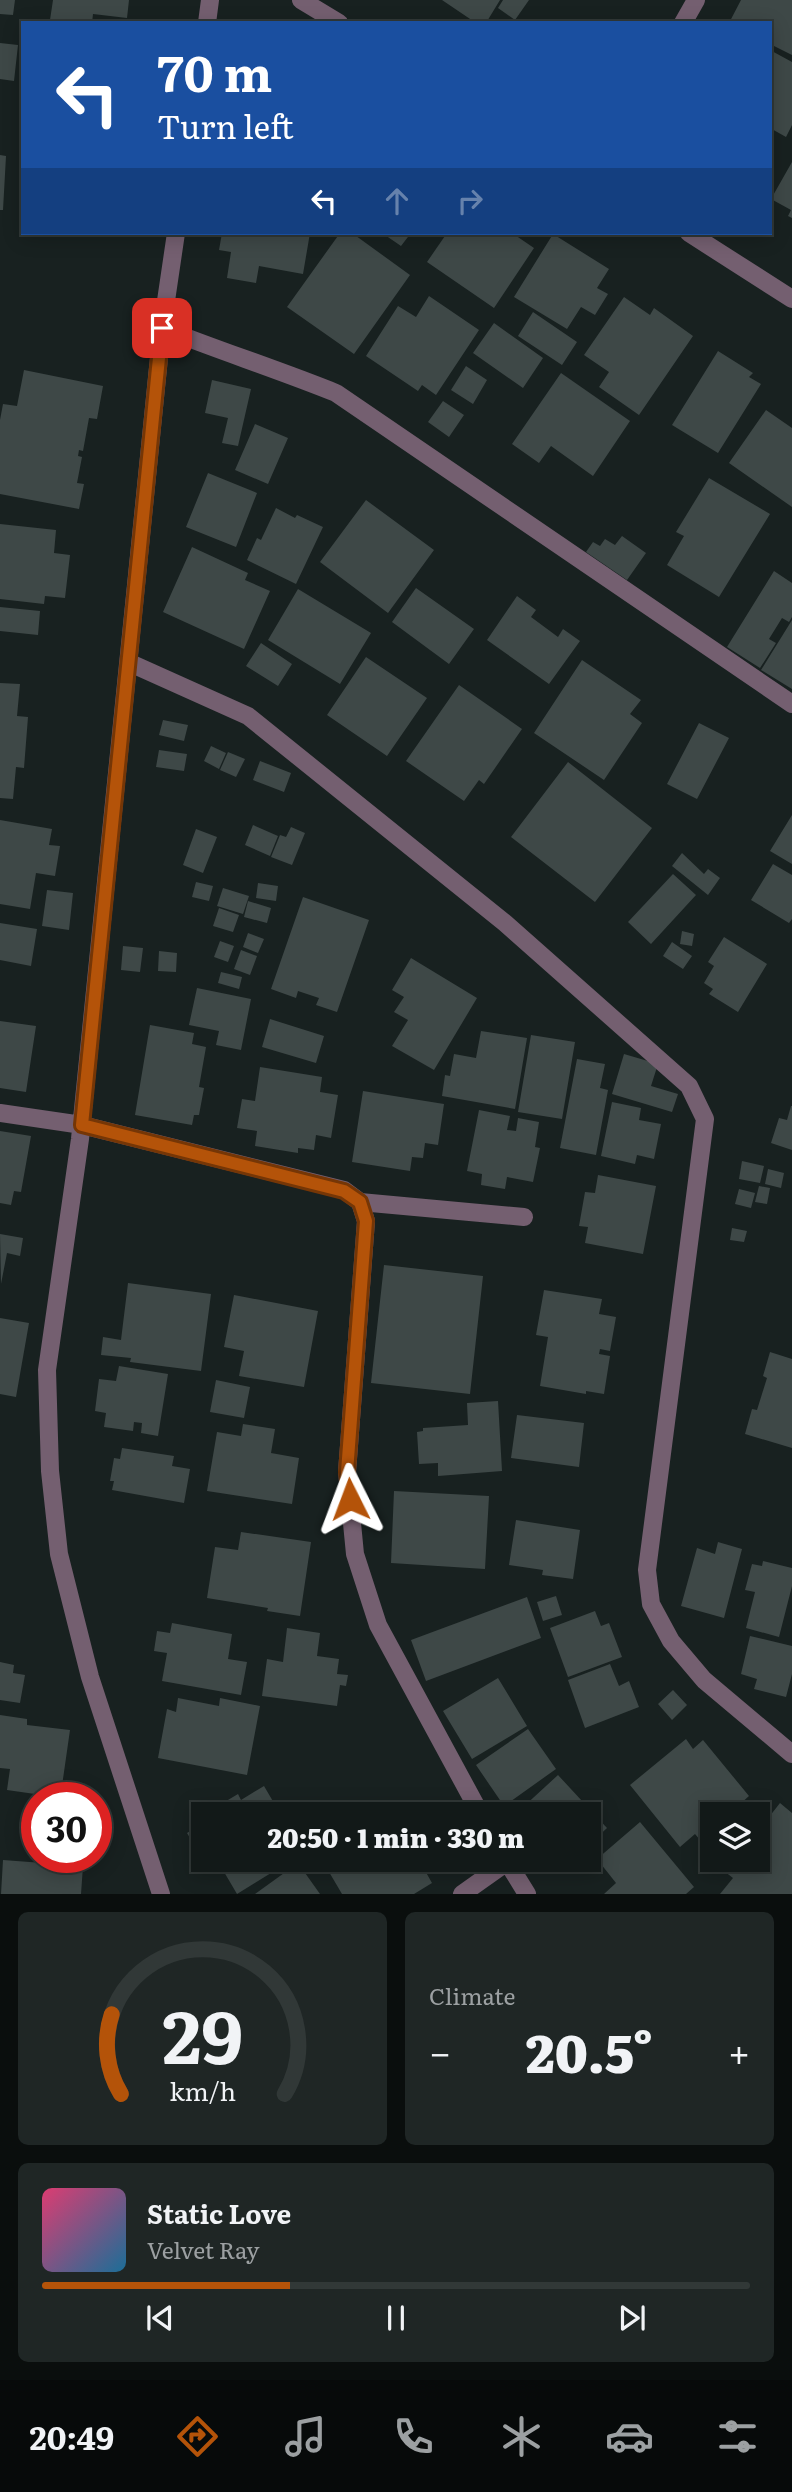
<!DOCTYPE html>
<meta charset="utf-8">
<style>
:root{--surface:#121918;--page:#1f2625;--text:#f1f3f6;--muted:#9ca0a2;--line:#313837;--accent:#b45309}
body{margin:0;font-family:Literata,serif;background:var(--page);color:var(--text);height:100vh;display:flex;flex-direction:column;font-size:26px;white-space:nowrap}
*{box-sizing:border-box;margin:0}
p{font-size:23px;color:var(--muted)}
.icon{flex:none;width:38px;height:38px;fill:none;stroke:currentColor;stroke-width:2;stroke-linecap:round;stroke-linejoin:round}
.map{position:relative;height:1894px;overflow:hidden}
.drawer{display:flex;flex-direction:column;gap:18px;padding:18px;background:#0a0e0d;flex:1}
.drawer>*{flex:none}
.hud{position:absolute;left:21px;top:21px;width:751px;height:214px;border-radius:0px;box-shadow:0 4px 18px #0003,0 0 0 2px var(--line);background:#1a4fa0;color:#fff;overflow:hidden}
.buttons{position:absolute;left:700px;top:1802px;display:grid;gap:14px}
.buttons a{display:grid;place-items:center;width:70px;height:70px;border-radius:0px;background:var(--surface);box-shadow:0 4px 18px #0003,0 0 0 2px var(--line);font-size:35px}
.speed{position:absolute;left:21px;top:1782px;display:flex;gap:14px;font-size:35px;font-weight:700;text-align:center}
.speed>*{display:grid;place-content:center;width:91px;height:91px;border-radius:50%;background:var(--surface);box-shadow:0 4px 18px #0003,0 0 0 2px var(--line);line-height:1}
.speed .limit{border:10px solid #d22;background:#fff;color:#111}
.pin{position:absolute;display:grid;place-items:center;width:60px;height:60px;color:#fff;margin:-30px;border-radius:14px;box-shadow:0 4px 10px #0006}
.me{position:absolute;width:77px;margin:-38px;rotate:357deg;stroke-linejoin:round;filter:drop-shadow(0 0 5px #0008)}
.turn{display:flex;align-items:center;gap:24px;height:147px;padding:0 21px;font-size:32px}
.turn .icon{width:91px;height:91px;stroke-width:2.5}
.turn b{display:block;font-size:49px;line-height:60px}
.lanes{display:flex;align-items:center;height:66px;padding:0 21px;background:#0003;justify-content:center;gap:35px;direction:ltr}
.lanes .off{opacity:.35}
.big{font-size:52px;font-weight:800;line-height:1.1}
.drawer .card{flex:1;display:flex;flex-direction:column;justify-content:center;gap:10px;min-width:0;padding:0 24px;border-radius:10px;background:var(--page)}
.drawer .dial{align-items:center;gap:0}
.dial svg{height:182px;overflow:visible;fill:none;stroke:var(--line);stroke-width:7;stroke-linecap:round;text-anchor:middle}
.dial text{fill:var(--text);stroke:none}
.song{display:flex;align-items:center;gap:21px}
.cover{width:84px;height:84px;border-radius:10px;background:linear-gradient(135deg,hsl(340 70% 55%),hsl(200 70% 35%))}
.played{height:7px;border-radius:4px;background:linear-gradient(90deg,var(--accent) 35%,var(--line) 35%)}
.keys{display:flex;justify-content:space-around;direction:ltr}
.heat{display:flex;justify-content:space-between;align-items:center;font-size:38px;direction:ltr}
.drawer .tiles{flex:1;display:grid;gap:18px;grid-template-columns:1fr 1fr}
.card:last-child{grid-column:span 2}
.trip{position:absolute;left:191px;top:1802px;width:410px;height:70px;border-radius:0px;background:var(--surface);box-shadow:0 4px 18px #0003,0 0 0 2px var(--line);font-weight:800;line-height:70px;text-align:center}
.tabs{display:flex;height:112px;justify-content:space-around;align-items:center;background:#070a0a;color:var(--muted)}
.tabs .icon{width:49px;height:49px}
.tabs .selected{color:var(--accent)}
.tabs b{font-size:32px;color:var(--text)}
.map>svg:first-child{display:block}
.building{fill:#3e4847}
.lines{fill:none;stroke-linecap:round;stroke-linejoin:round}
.street{stroke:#745f70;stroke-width:18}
.route-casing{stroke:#753606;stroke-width:18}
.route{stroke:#b45309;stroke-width:12}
</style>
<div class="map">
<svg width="792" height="1894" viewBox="0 0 792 1894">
<rect width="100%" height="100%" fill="#182120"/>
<path class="building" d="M0,0H15L13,15L0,14Z
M53,0H129L127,18L93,14L92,23L50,20Z
M442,0H500L486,23H476Z
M503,0H529L515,20L498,8Z
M741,0H792V55L770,44V23H729Z
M0,43L18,45L14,81L0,79Z
M770,50L792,62V125L786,137L770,128Z
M0,155L6,156L3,210H0Z
M792,162V218L788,216L791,210L771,199Z
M222,233H310L303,274L259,266L256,283L227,278L231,252L219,250Z
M340,233H352L410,275L354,354L287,307Z
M382,233H411L401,246Z
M447,233H512L534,248L494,308L427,262Z
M553,234L609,269L597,288L608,294L595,315L581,307L567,329L514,297Z
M429,296L479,330L436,395L422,385L418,391L366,356L398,306L416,317Z
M624,297L650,315L654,308L693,336L639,415L599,387L609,372L584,355Z
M533,312L577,342L562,365L518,336Z
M494,323L543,358L523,388L473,353Z
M718,351L753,373L749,377L761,384L718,453L672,425Z
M466,366L487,380L473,404L451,390Z
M24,370L103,386L97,419L89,418L83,451L79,450L78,456L82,457L77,483L84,484L79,509L0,494V420L3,404L17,406Z
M561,373L630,421L593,476L551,446L539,463L512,444Z
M212,380L251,389L238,446L222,443L228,418L205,413Z
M443,401L464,415L449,437L428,422Z
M766,410L792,428V507L729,463Z
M255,424L288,438L268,484L235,470Z
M208,473L257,493L236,547L186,527Z
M709,478L770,514L719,597L667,565L684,536L676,532Z
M366,500L434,550L388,613L320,562Z
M276,508L295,518L297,515L323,527L296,584L247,560L257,538L261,540Z
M0,524L56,530L54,553L70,555L65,598L45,596L44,604L0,599Z
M622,536L646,553L627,580L586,552L593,542L600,546L605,539L615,545Z
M192,547L248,573L245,580L270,591L244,649L163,612Z
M774,571L792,583V617L789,622L782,618L769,639L776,643L760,668L727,647Z
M416,588L474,629L449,664L392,622Z
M298,589L371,633L340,684L268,640Z
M517,596L536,610L531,617L558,637L563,629L580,641L549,684L487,640Z
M0,607L40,611L38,635L0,631Z
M792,620V689L761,670Z
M261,643L292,664L278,686L246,666Z
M366,657L427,698L387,756L327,715Z
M582,660L641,700L630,714L642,723L604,780L534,733Z
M0,683L20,684L17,716L28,717L24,768L16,767L13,799L0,798Z
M459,685L522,729L484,784L479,780L464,801L406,761Z
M163,720L188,725L184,741L159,735Z
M699,723L729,738L697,799L667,784Z
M211,746L226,753L219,769L204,761Z
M159,750L187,754L184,771L156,767Z
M228,752L245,759L236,777L220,770Z
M260,761L291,773L284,792L253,780Z
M568,762L652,828L595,902L511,837Z
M792,815V864L770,851Z
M0,820L52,829L49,845L60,846L55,876L36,873L30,909L0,904Z
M253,825L278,836L270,856L245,845Z
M291,827L305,833L292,865L271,857L280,835L286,837Z
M196,829L217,837L203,873L183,865Z
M682,853L704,874L708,869L720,878L708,895L672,866Z
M773,864L792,875V919L789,923L751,900Z
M673,874L696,895L651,944L628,922Z
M196,882L213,886L209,901L192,897Z
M258,883L278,886L276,901L256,898Z
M223,888L249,896L243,914L217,906Z
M47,890L73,893L69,930L42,926Z
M303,897L369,920L337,1012L316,1005L319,998L298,991L296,998L271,989Z
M248,901L271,908L267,923L244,917Z
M219,908L239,915L233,932L213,926Z
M0,923L37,929L31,966L0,960Z
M682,931L694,934L692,946L680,944Z
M248,933L264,939L258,953L243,947Z
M724,937L767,964L738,1012L709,994L713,989L704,983L714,966L708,962Z
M220,941L234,946L228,962L214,957Z
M672,942L692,956L683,969L663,956Z
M123,946L143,948L140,972L121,970Z
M241,950L257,956L250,975L234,969Z
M159,951L177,953L176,972L158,971Z
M411,958L477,998L434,1070L392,1046L408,1020L394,1012L404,997L392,990Z
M221,972L242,977L239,989L218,983Z
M197,988L251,999L241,1050L216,1045L219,1031L189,1025Z
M270,1019L324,1036L316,1063L262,1047Z
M0,1021L36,1026L26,1092L0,1088Z
M150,1025L194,1033L192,1044L206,1047L199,1087L204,1088L199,1115H194L192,1125L135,1115Z
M481,1031L527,1038L515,1109L442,1096L445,1075L450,1076L454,1054L476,1058Z
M531,1035L575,1042L562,1119L518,1112Z
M624,1054L658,1064L651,1086L678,1094L672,1112L612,1094Z
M577,1059L605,1064L600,1088L608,1090L596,1155L560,1148Z
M260,1067L322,1077L320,1092L338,1095L331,1138L316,1135L314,1150L298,1148V1153L255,1146L257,1131L237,1128L242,1099L255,1101Z
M363,1091L444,1104L438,1145L425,1143L423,1158L412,1157L410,1171L352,1162Z
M612,1102L641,1108L639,1120L661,1124L654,1159L637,1155L635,1164L601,1156Z
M791,1106H792V1150L771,1143L779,1118L787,1120Z
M479,1110L510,1116L507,1130L516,1131L518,1118L539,1122L535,1147L540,1148L533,1182L507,1177L505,1189L481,1185L482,1174L467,1171Z
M0,1131L31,1136L21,1192L14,1191L11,1205L0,1203Z
M742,1161L764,1166L760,1183L739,1179Z
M768,1169L784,1173L781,1188L765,1184Z
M598,1175L656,1186L643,1254L585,1243L588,1227L579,1226L585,1192L595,1193Z
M759,1186L770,1188L767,1204L755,1202Z
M739,1189L755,1193L751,1208L735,1204Z
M732,1228L747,1231L744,1242L730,1240Z
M0,1234L23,1238L20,1256L7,1253L1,1284Z
M384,1265L483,1276L470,1394L371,1383Z
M128,1283L211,1294L201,1371L130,1362L131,1358L101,1355L103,1337L121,1340Z
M544,1290L602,1299L599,1314L616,1317L610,1351L600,1349L599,1354L610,1356L604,1394L586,1391V1394L540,1386L548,1337L536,1335Z
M234,1295L318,1311L304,1387L239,1376L244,1351L224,1347Z
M0,1318L29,1323L16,1397L0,1394Z
M770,1352L792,1359V1448L745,1434L752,1409L757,1410L767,1378L763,1376Z
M119,1366L168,1374L158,1436L141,1433L142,1423L134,1422L133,1431L104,1427L106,1413L95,1411L99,1379L116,1381Z
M216,1380L250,1387L244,1418L210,1412Z
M498,1401L502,1471L438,1476V1463L419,1464L417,1432L423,1431V1428L468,1425L467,1403Z
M517,1415L584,1423L579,1467L511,1458Z
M243,1424L275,1429L271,1453L299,1458L292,1504L207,1491L217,1432L241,1436Z
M122,1448L174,1456L172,1466L190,1469L184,1503L112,1490L114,1481H110L114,1458L120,1459Z
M394,1491L489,1496L485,1569L391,1563Z
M516,1520L580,1530L573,1579L542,1575L543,1570L509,1565Z
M241,1532L311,1542L300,1616L267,1611L268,1608L207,1598L215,1547L238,1550Z
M718,1542L742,1549L724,1618L681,1606L697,1548L715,1554Z
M763,1561L792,1568V1586L779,1637L746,1628L755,1592L745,1590L752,1564L762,1566Z
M556,1596L562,1615L543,1621L537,1602Z
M527,1597L541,1638L426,1681L411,1640Z
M595,1611L601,1626L609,1623L622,1657L568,1677L550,1628Z
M172,1623L232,1634L228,1659L247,1662L241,1695L162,1681L167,1653L154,1651L157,1631L170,1633Z
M287,1628L320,1633L317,1656L339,1659L337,1674L348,1675L346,1686L340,1685L337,1706L262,1696L267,1659L283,1662Z
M750,1636L792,1646V1674L786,1697L754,1689L757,1679L741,1674Z
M0,1662L14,1665L13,1673L25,1675L20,1703L0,1700Z
M610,1664L619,1686L629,1681L639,1707L585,1728L568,1680Z
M498,1678L527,1726L472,1759L443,1711Z
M673,1690L687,1705L672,1720L658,1704Z
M178,1698L219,1706L220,1698L260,1706L247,1775L158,1758L167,1709L176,1712Z
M0,1715L27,1719V1725L70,1730L61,1793L50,1792L49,1796L7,1790L10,1769L0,1768Z
M528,1729L556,1769L504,1806L476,1765Z
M686,1739L693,1749L703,1740L749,1796L739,1805L747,1815H712V1842L706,1847L695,1834L680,1847L630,1785Z
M558,1775L607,1828L588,1846V1815H526L521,1809Z
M264,1786L281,1815H203V1860L187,1833L195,1828L191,1822L238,1794L241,1800Z
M780,1803L792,1813V1894H720L733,1878L724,1871L733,1860H758V1831Z
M640,1822L694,1887L686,1894H604L616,1883L597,1859Z
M3,1860L83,1866L81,1894H1Z
M217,1860H292L237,1894Z
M322,1860H419L432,1883L414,1894H342Z
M298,1863L320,1894H255Z"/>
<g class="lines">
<path class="street" d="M301,0L339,23
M207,23L210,0
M683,23L696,0
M689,233L792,299
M162,328C220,351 279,370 336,393L792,704
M130,663L248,716L505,923L689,1086L705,1119L647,1570L651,1604L671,1641L704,1680L792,1754
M0,1113L82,1125L344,1190L360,1202L366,1221L347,1472L355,1554L378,1625L481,1815
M360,1202L524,1217
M506,1860L527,1894
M161,1894L90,1677L59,1554L50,1471L47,1370L80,1139L162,328L176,233
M462,1894L507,1862"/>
</g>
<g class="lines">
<g class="route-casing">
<path id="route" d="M162,328L82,1125L344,1191L360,1202L366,1221L347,1472L350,1499"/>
</g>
<use href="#route" class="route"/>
</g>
</svg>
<div class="buttons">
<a><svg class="icon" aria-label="layers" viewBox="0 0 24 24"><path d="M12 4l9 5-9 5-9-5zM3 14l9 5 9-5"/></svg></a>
</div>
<div class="speed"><div class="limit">30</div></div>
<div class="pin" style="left:162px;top:328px;background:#d93025"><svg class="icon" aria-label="arrive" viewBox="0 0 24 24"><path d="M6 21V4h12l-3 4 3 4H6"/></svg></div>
<svg class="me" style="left:350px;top:1499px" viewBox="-20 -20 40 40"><path d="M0-17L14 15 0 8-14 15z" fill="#b45309" stroke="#fff" stroke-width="4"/></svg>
<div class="trip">20:50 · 1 min · 330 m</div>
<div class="hud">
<div class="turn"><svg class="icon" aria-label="left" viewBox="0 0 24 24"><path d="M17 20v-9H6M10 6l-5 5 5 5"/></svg><div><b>70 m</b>Turn left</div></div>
<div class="lanes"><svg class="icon" aria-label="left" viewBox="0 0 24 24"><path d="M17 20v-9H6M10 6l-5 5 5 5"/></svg><svg class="icon off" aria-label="ahead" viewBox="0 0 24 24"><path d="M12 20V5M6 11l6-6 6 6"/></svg><svg class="icon off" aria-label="right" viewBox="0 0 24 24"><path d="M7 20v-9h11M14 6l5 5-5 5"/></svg></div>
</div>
</div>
<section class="drawer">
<div class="tiles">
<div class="card dial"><svg viewBox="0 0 100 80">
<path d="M14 69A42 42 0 1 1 86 69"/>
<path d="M14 69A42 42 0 0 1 10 34" stroke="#b45309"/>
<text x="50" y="56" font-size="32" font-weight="700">29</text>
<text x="50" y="72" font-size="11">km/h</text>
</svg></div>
<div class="card"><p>Climate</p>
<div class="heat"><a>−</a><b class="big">20.5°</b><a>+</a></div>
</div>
<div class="card">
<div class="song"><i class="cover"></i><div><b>Static Love</b><p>Velvet Ray</p></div></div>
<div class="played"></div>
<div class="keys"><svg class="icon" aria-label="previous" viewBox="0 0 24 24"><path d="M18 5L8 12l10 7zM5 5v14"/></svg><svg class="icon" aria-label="pause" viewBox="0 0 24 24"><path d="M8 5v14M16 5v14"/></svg><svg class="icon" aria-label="next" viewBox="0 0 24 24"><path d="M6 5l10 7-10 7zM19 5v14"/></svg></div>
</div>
</div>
</section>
<nav class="tabs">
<b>20:49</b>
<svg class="icon selected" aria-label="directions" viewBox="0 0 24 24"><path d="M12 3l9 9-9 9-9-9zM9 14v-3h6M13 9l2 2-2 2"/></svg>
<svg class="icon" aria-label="music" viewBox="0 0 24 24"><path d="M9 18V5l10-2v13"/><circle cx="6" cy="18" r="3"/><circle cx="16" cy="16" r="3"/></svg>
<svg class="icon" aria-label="phone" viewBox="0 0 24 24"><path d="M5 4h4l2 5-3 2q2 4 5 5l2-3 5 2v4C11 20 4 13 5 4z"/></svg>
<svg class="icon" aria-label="climate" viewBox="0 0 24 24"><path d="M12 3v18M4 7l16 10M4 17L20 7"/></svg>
<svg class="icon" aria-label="car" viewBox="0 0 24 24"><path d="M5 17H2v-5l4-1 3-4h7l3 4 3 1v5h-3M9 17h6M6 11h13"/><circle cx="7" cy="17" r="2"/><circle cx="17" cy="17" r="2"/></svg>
<svg class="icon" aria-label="filters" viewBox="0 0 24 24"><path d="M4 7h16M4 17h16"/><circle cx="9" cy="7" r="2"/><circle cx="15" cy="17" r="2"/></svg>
</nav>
